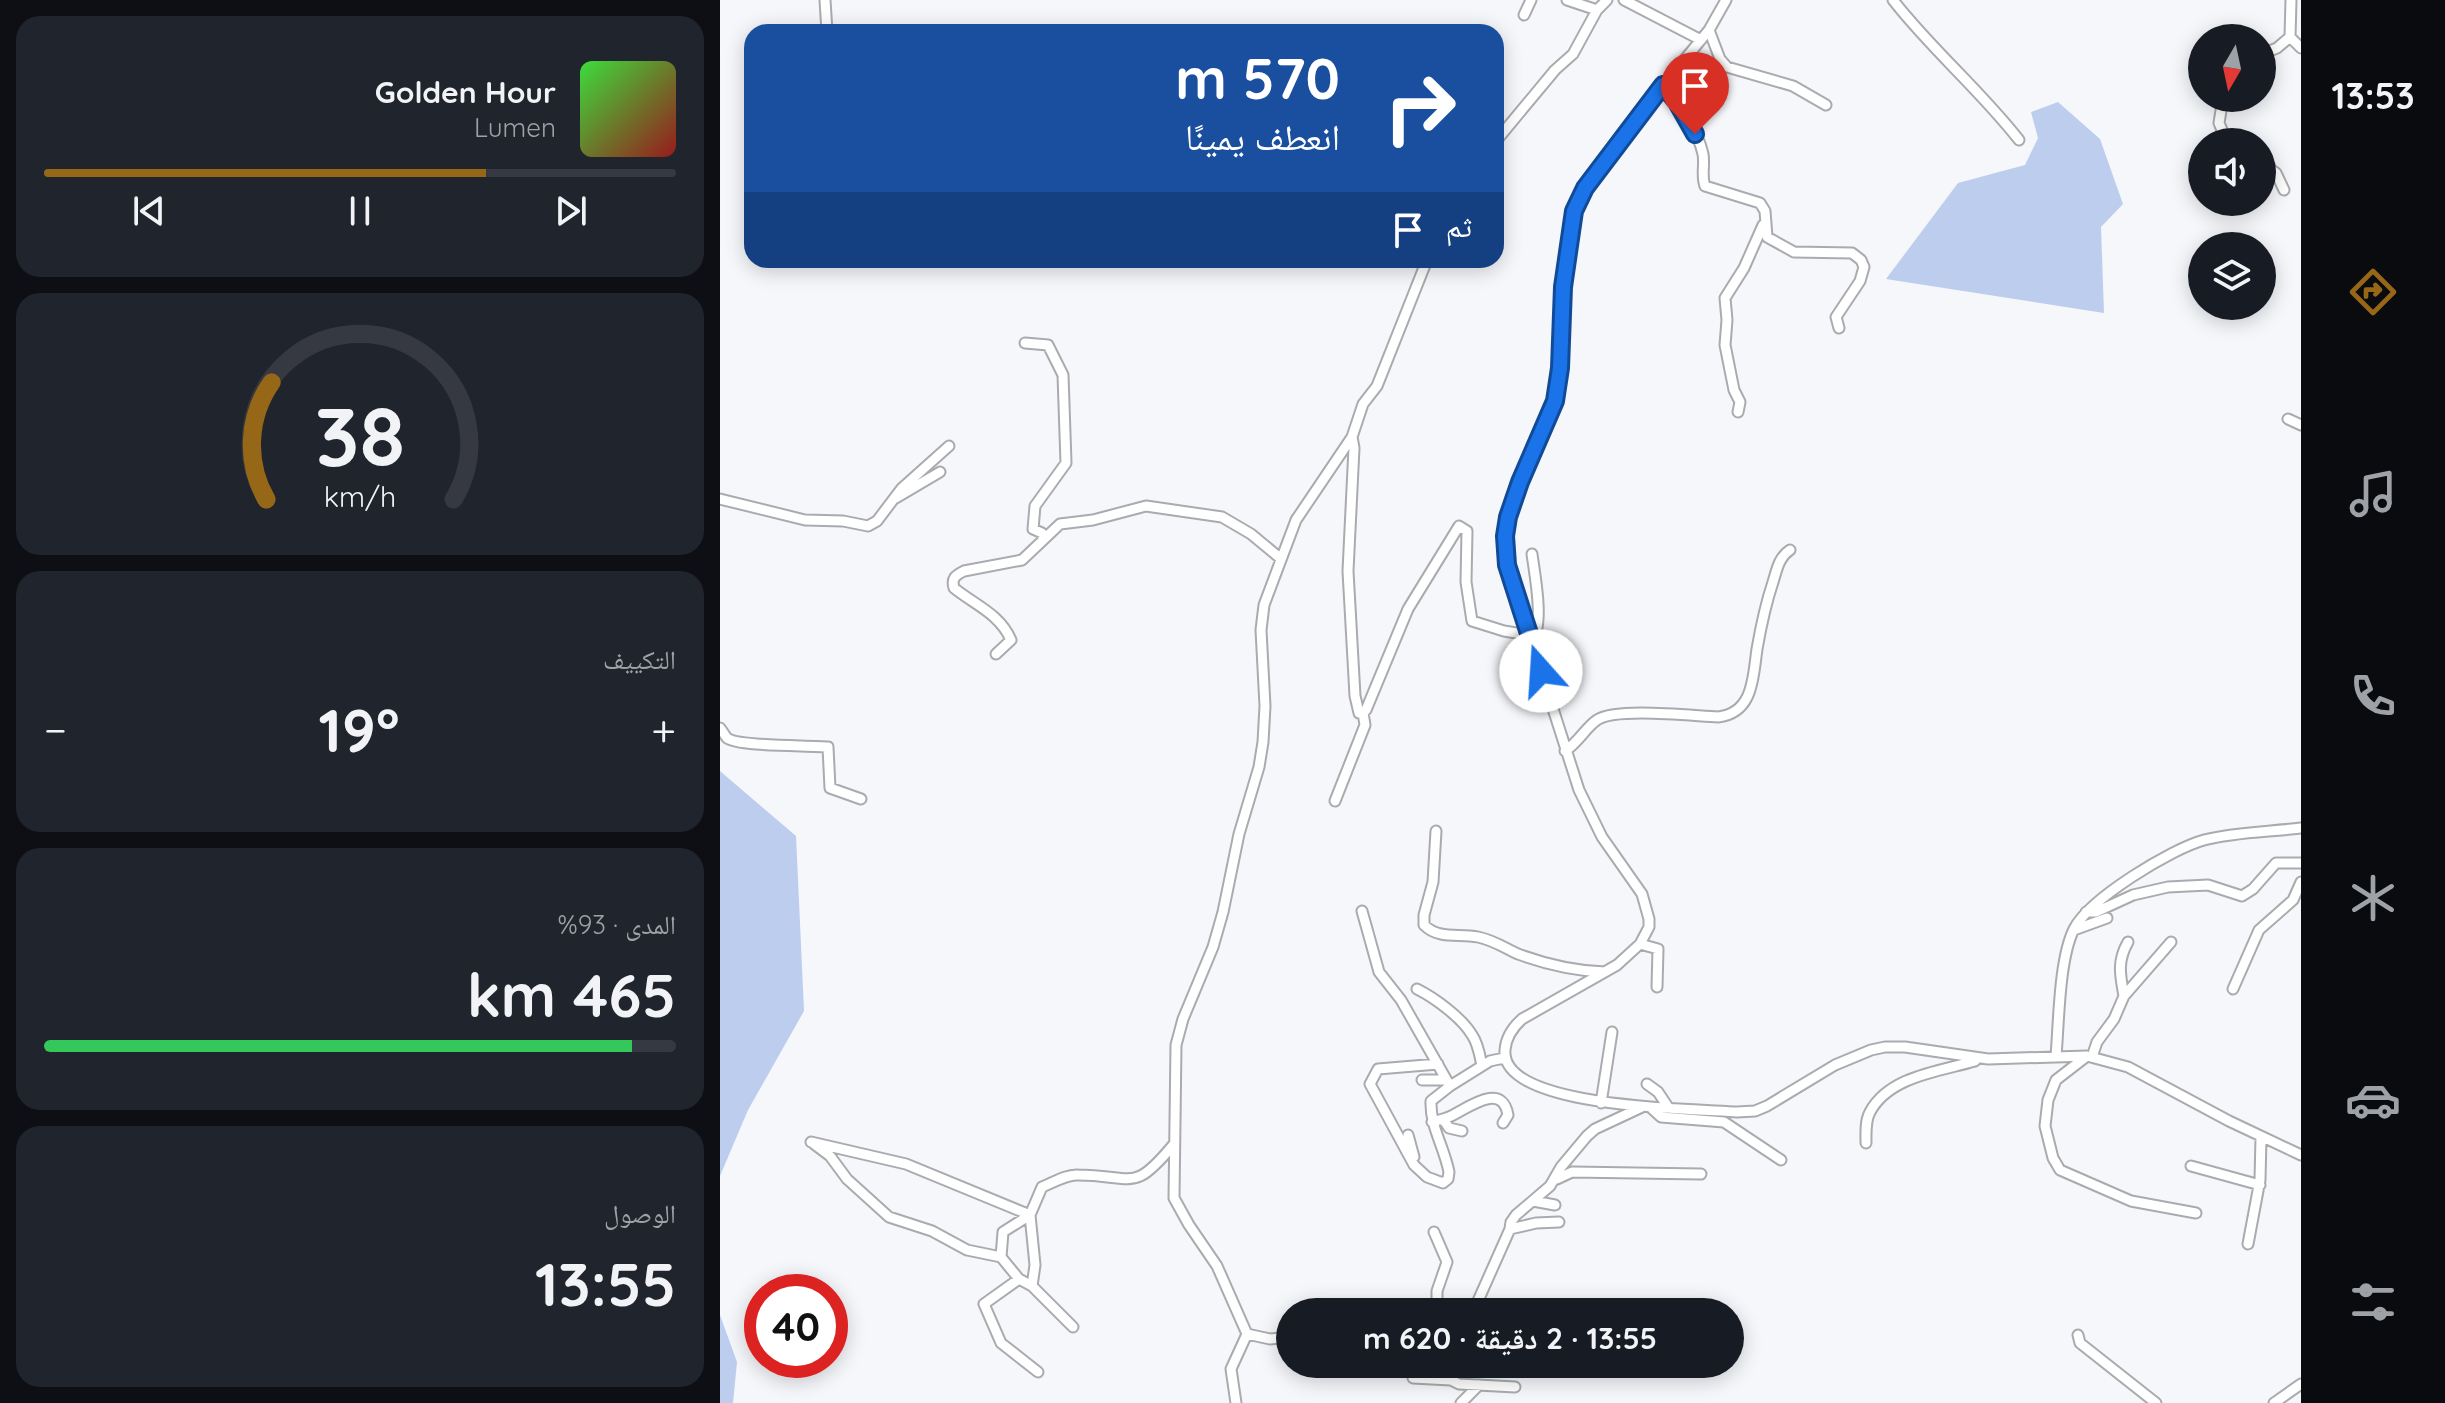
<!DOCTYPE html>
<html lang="ar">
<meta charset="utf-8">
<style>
:root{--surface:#171b24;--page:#20242c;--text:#f1f3f6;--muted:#9ea1a6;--line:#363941;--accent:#966716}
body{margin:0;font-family:Quicksand,"Noto Naskh Arabic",sans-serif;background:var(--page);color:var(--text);direction:rtl;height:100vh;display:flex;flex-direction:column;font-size:30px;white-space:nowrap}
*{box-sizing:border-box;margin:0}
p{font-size:26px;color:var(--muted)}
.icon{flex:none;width:44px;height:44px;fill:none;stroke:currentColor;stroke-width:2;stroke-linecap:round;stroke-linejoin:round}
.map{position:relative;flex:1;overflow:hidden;direction:ltr}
.panel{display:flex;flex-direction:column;gap:16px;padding:16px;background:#0d0f14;width:720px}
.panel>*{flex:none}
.guide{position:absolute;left:24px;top:24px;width:760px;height:244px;border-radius:24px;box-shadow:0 4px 20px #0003;direction:rtl;background:#1a4fa0;color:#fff;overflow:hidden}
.needle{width:52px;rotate:189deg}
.controls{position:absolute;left:1468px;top:24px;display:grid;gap:16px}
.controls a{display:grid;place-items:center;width:88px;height:88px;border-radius:50%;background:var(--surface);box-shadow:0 4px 20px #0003;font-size:40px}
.speed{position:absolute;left:24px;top:1274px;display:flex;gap:16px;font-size:40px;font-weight:700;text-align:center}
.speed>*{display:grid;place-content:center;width:104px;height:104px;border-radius:50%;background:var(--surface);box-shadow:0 4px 20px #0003;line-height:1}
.speed .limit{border:12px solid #d22;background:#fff;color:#111}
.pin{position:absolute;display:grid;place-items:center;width:68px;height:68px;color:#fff;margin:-82px -34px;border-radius:50% 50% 50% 0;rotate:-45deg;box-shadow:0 0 8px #0007}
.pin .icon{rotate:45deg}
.me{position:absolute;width:88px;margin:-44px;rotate:341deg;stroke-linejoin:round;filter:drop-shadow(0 0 6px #0008)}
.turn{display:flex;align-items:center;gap:28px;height:168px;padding:0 32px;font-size:36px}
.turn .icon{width:104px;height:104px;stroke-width:2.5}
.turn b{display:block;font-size:56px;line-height:68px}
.then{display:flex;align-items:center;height:76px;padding:0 32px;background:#0003;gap:16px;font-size:30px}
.big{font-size:60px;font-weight:700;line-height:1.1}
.panel .tile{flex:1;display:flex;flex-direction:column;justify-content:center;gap:12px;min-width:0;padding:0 28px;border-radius:24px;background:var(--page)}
.panel .dial{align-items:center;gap:0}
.dial svg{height:208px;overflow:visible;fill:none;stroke:var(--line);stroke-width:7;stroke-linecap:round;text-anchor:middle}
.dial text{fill:var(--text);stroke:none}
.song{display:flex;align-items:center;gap:24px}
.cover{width:96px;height:96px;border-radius:12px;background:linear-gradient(135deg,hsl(120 70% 55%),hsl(0 70% 35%))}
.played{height:8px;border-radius:4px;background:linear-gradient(90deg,var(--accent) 70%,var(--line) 70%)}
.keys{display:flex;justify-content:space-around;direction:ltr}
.heat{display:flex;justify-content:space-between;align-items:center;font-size:44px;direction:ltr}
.charge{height:12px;border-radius:6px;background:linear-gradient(90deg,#34c759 93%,var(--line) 0)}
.trip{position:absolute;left:556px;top:1298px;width:468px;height:80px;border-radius:40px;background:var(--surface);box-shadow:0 4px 20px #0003;font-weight:700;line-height:80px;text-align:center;direction:rtl}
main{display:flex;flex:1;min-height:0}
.tabs{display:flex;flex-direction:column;width:144px;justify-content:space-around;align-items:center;background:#090b0e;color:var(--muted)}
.tabs .icon{width:56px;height:56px}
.tabs .selected{color:var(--accent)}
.tabs b{font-size:36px;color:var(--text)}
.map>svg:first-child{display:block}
.green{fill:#bccded}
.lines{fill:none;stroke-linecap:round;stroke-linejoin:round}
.minor-casing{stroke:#a9abaf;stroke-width:13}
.minor{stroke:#fff;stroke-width:9}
.route-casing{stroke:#114b97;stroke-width:20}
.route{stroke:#1a73e8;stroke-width:14}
</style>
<main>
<nav class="tabs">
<b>13:53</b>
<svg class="icon selected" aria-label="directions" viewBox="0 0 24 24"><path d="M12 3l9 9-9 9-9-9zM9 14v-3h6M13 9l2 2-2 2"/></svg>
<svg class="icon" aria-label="music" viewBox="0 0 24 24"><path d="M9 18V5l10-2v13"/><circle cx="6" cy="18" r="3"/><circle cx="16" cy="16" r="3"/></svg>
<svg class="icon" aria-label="phone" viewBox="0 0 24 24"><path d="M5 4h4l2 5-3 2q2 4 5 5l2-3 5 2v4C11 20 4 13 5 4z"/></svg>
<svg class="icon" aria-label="climate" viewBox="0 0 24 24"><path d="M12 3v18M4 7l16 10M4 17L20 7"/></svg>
<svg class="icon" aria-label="car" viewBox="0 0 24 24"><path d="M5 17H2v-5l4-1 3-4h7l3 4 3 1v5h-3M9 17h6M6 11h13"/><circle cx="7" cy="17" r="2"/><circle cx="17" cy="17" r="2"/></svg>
<svg class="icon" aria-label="filters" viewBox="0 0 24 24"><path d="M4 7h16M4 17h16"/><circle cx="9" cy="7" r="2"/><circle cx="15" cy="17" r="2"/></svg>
</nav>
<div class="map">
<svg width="1581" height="1403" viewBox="0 0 1581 1403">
<rect width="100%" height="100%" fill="#f5f7fb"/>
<path class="green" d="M1338,102L1380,139L1403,204L1381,227L1384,313L1166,279L1238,183L1305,165L1318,138L1311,112Z
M0,771L76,836L84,1011L28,1110L0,1176Z
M0,1315L17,1362L13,1403H0Z"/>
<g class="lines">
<g class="minor-casing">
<path id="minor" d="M105,0L107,32
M847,0L877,10
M904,0L981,40
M1006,0L989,30L918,116L865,188L854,211L847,244L838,387L830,413L792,502L785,536L787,565L859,790L882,837L922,894L929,919V927L920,944L897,965L802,1019C792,1028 786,1037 785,1050C780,1109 977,1109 1017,1112L1035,1111L1047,1106L1115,1065L1151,1050L1165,1047H1185L1268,1059L1367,1056L1408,1067L1509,1121L1581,1155
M1173,0C1212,50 1260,90 1299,140
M1571,0L1570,37L1581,48
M804,15L811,0
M989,30L1000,59L1007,67L1073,86L1106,105
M1542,54L1557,48L1570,37
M943,85C959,105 977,128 983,154C985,165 981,176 985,186L1040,203L1045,211L1047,237L1074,252L1132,253L1141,260L1144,267L1140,281L1116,317L1119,328
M1503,98L1499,123L1507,142
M776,141L835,70L853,54L877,10L887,0
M1542,169L1549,168L1556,173L1564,190
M305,343L328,345L343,375L346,463L315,506L313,529L322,533L323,538
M1018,412L1020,402L1014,390L1005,345L1007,320L1005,298L1024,268L1043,225
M1568,419L1581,425
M632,437L634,448L628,571L635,696L639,713H643L646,710L688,609L739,526L747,531L746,582L752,621L784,631L808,635
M176,498L220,472
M0,499L85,520L123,521L148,526L157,521L182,488L229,446
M811,644C825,625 815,577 812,554
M276,654L291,640C280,614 255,605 234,588C231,578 236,575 244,571L302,560L340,524L373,520L426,506L502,517L531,534L560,558
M0,728C1,729 6,737 7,738C18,747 90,745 108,747L110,788L141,799
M845,751C859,742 866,727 877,720C896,707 973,716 998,717C1034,713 1033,676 1037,649C1041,626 1046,603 1053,582C1057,569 1059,557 1070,550
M615,801L645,725L643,713
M716,831L713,882L704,915V925C719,940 739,933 758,937C773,940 785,948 798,954C825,964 856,971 885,972
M642,911L659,972L681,1000L730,1086L770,1061L784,1058
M1366,912H1376L1413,895L1448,887L1488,885L1522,896L1533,889L1556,863H1581
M1354,930L1387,918
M920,944L938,949L937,987
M697,989C715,998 742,1018 752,1035C758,1043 760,1056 762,1066
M1513,989L1539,930L1573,900L1581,882
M1404,996C1400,975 1397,961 1408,942
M1336,1056C1339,1021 1339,959 1354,929C1369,899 1451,849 1484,840C1515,832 1549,832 1581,828
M1367,1056L1336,1080L1328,1100L1325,1126L1333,1158L1340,1170L1411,1201L1476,1213
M1372,1057L1377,1042L1394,1019L1404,996L1451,942
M718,1064L658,1069L650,1084L694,1165L707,1177L723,1183L728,1179L729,1172C724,1146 710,1127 711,1101L730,1086
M702,1080H726
M927,1084L938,1092L948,1107
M881,1103L892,1032
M930,1107L941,1117L1004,1122L1061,1160
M723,1119L729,1128L742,1131
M712,1122C718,1120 725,1119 731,1116C748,1108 782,1081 788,1115L783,1123
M688,1135L694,1157
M91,1142L186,1164L310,1215
M1146,1143C1146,1133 1145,1121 1150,1112C1169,1076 1221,1071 1255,1061
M94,1144L110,1156L127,1179L169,1217L212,1231L247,1250L281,1257
M1471,1166L1540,1185
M837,1179L852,1172L981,1174
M813,1201L835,1205
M310,1215L283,1232L281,1257L299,1279L312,1286L315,1265L310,1215L322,1187C332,1183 347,1174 358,1175C414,1175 412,1195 454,1144
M790,1229L816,1223L839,1222
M714,1232L727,1262L717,1291V1312
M1528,1244L1540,1180L1541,1137
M299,1279L264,1304L281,1343L318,1372
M312,1286L353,1327
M753,1312L790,1229L791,1222L796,1215L830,1186L841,1167L867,1136L875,1129L922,1107
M527,1334L550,1339L570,1337
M1358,1335L1360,1343L1436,1403
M731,1364V1380L739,1384L795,1387
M693,1378L731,1380
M516,1403L511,1369L527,1334L497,1266L469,1225L454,1198L456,1045L463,1019L493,947L503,912L519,834L539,767L543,742L545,706L541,630L544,605L576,520L632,437L643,404L657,386L707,260
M741,1403L759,1385
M1554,1403L1581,1384"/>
</g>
<use href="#minor" class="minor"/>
</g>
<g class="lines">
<g class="route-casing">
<path id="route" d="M821,671L787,565L785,536L788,517L800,482L835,401L840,368L843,287L854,211L865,188L943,85L957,102L975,134"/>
</g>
<use href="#route" class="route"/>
</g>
</svg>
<div class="controls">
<a><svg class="needle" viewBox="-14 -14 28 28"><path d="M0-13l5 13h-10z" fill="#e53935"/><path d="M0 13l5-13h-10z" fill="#9ea1a6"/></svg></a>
<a><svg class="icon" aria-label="sound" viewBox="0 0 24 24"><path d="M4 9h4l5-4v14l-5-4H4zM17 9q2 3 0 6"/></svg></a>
<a><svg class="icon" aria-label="layers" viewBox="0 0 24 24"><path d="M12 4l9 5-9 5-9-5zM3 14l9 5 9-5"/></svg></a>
</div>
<div class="speed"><div class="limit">40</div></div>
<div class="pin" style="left:975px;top:134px;background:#d93025"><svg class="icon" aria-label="arrive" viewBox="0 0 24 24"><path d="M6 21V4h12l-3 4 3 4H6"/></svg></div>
<svg class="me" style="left:821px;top:671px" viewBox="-20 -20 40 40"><circle r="19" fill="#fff"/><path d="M0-13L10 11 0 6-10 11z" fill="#1a73e8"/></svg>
<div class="trip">13:55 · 2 دقيقة · 620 m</div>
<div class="guide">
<div class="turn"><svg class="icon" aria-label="right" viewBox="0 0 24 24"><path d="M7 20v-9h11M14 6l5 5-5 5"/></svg><div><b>570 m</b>انعطف يمينًا</div></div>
<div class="then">ثم<svg class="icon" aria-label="arrive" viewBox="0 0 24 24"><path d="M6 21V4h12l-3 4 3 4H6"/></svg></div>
</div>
</div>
<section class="panel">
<div class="tile">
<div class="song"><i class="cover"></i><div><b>Golden Hour</b><p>Lumen</p></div></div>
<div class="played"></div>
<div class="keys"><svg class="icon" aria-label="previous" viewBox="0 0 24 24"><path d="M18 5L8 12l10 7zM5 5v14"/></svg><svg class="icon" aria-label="pause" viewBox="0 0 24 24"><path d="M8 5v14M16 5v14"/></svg><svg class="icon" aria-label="next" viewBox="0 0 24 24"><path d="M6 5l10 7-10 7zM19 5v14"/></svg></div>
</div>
<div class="tile dial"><svg viewBox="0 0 100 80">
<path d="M14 69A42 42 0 1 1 86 69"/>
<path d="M14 69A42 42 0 0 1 16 24" stroke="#966716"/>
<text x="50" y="56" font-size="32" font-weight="700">38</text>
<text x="50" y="72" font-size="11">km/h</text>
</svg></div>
<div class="tile"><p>التكييف</p>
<div class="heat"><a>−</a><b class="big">19°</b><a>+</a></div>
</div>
<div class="tile"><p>المدى · 93%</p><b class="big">465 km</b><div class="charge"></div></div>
<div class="tile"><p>الوصول</p><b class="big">13:55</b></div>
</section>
</main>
